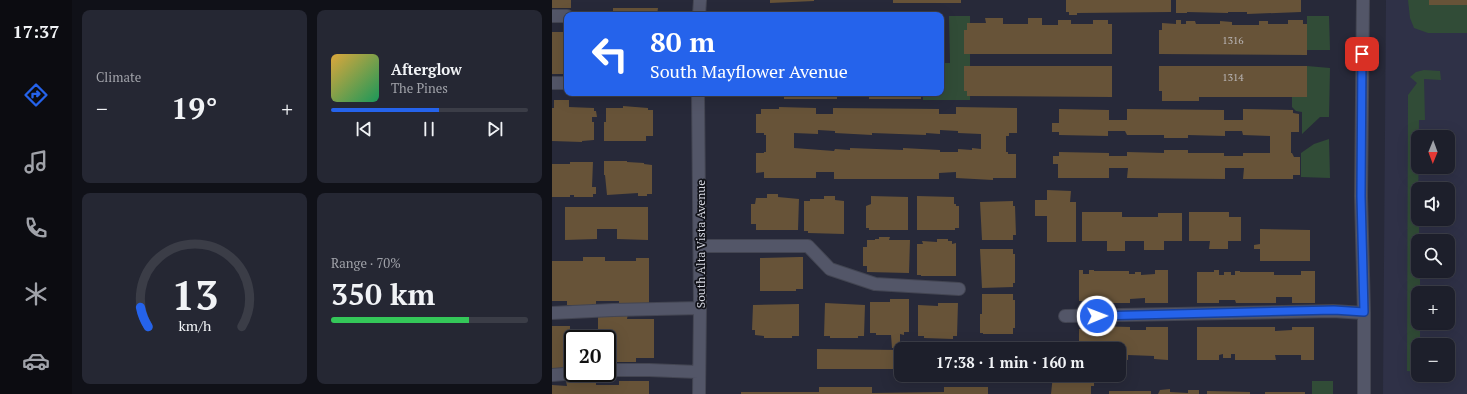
<!DOCTYPE html>
<meta charset="utf-8">
<style>
:root{--surface:#1d1f2b;--page:#252733;--text:#f1f3f6;--muted:#a0a2a9;--line:#3b3d47;--accent:#2563eb}
body{margin:0;font-family:"PT Serif",serif;background:var(--page);color:var(--text);height:100vh;display:flex;flex-direction:column;font-size:15px;white-space:nowrap}
*{box-sizing:border-box;margin:0}
p{font-size:13px;color:var(--muted)}
.icon{flex:none;width:22px;height:22px;fill:none;stroke:currentColor;stroke-width:2;stroke-linecap:round;stroke-linejoin:round}
.map{position:relative;flex:1;overflow:hidden}
.drawer{display:flex;flex-direction:column;gap:10px;padding:10px;background:#101118;width:480px}
.drawer>*{flex:none}
.hud{position:absolute;left:12px;top:12px;width:380px;height:84px;border-radius:8px;box-shadow:0 4px 16px #0002,0 0 0 1px var(--line);background:#2563eb;color:#fff;overflow:hidden}
.needle{width:26px;rotate:181deg}
.buttons{position:absolute;left:859px;top:130px;display:grid;gap:8px}
.buttons a{display:grid;place-items:center;width:44px;height:44px;border-radius:8px;background:var(--surface);box-shadow:0 4px 16px #0002,0 0 0 1px var(--line);font-size:20px}
.speed{position:absolute;left:12px;top:330px;display:flex;gap:8px;font-size:20px;font-weight:700;text-align:center}
.speed>*{display:grid;place-content:center;width:52px;height:52px;border-radius:50%;background:var(--surface);box-shadow:0 4px 16px #0002,0 0 0 1px var(--line);line-height:1}
.speed .limit{border:2px solid #111;border-radius:6px;background:#fff;color:#111}
.pin{position:absolute;display:grid;place-items:center;width:34px;height:34px;color:#fff;margin:-17px;border-radius:8px;box-shadow:0 2px 6px #0006}
.me{position:absolute;width:44px;margin:-22px;rotate:89deg;stroke-linejoin:round;filter:drop-shadow(0 0 3px #0008)}
.turn{display:flex;align-items:center;gap:14px;height:84px;padding:0 20px;font-size:18px}
.turn .icon{width:52px;height:52px;stroke-width:2.5}
.turn b{display:block;font-size:28px;line-height:34px}
.big{font-size:30px;font-weight:800;line-height:1.1}
.drawer .tile{flex:1;display:flex;flex-direction:column;justify-content:center;gap:6px;min-width:0;padding:0 14px;border-radius:8px;background:var(--page)}
.drawer .dial{align-items:center;gap:0}
.dial svg{height:104px;overflow:visible;fill:none;stroke:var(--line);stroke-width:7;stroke-linecap:round;text-anchor:middle}
.dial text{fill:var(--text);stroke:none}
.song{display:flex;align-items:center;gap:12px}
.cover{width:48px;height:48px;border-radius:6px;background:linear-gradient(135deg,hsl(40 70% 55%),hsl(150 70% 35%))}
.played{height:4px;border-radius:2px;background:linear-gradient(90deg,var(--accent) 55%,var(--line) 55%)}
.keys{display:flex;justify-content:space-around;direction:ltr}
.heat{display:flex;justify-content:space-between;align-items:center;font-size:22px;direction:ltr}
.charge{height:6px;border-radius:3px;background:linear-gradient(90deg,#34c759 70%,var(--line) 0)}
.drawer .tiles{flex:1;display:grid;gap:10px;grid-template-columns:repeat(2,1fr)}
.trip{position:absolute;left:342px;top:342px;width:232px;height:40px;border-radius:8px;background:var(--surface);box-shadow:0 4px 16px #0002,0 0 0 1px var(--line);font-weight:800;line-height:40px;text-align:center}
main{display:flex;flex:1;min-height:0}
.dock{display:flex;flex-direction:column;width:72px;justify-content:space-around;align-items:center;background:#0c0c11;color:var(--muted)}
.dock .icon{width:28px;height:28px}
.dock .current{color:var(--accent)}
.dock b{font-size:18px;color:var(--text)}
.map>svg:first-child{display:block}
.built{fill:#2f3147;fill-rule:evenodd}
.green{fill:#314c37}
.building{fill:#675338;fill-rule:evenodd}
.lines{fill:none;stroke-linecap:round;stroke-linejoin:round}
.minor-casing{stroke:#434552;stroke-width:14}
.minor{stroke:#535668;stroke-width:12}
.route-casing{stroke:#184099;stroke-width:10}
.route{stroke:#2563eb;stroke-width:7}
.labels{text-anchor:middle;dominant-baseline:central;stroke-width:3.5;stroke-linejoin:round;paint-order:stroke}
.number-label{font-size:10px;fill:#bab6b7}
.street-label{font-size:12px;fill:#d5d7e1;stroke:#12131a}
</style>
<main>
<nav class="dock">
<b>17:37</b>
<svg class="icon current" aria-label="directions" viewBox="0 0 24 24"><path d="M12 3l9 9-9 9-9-9zM9 14v-3h6M13 9l2 2-2 2"/></svg>
<svg class="icon" aria-label="music" viewBox="0 0 24 24"><path d="M9 18V5l10-2v13"/><circle cx="6" cy="18" r="3"/><circle cx="16" cy="16" r="3"/></svg>
<svg class="icon" aria-label="phone" viewBox="0 0 24 24"><path d="M5 4h4l2 5-3 2q2 4 5 5l2-3 5 2v4C11 20 4 13 5 4z"/></svg>
<svg class="icon" aria-label="climate" viewBox="0 0 24 24"><path d="M12 3v18M4 7l16 10M4 17L20 7"/></svg>
<svg class="icon" aria-label="car" viewBox="0 0 24 24"><path d="M5 17H2v-5l4-1 3-4h7l3 4 3 1v5h-3M9 17h6M6 11h13"/><circle cx="7" cy="17" r="2"/><circle cx="17" cy="17" r="2"/></svg>
</nav>
<section class="drawer">
<div class="tiles">
<div class="tile"><p>Climate</p>
<div class="heat"><a>−</a><b class="big">19°</b><a>+</a></div>
</div>
<div class="tile">
<div class="song"><i class="cover"></i><div><b>Afterglow</b><p>The Pines</p></div></div>
<div class="played"></div>
<div class="keys"><svg class="icon" aria-label="previous" viewBox="0 0 24 24"><path d="M18 5L8 12l10 7zM5 5v14"/></svg><svg class="icon" aria-label="pause" viewBox="0 0 24 24"><path d="M8 5v14M16 5v14"/></svg><svg class="icon" aria-label="next" viewBox="0 0 24 24"><path d="M6 5l10 7-10 7zM19 5v14"/></svg></div>
</div>
<div class="tile dial"><svg viewBox="0 0 100 80">
<path d="M14 69A42 42 0 1 1 86 69"/>
<path d="M14 69A42 42 0 0 1 8 54" stroke="#2563eb"/>
<text x="50" y="56" font-size="32" font-weight="700">13</text>
<text x="50" y="72" font-size="11">km/h</text>
</svg></div>
<div class="tile"><p>Range · 70%</p><b class="big">350 km</b><div class="charge"></div></div>
</div>
</section>
<div class="map">
<svg width="915" height="394" viewBox="0 0 915 394">
<rect width="100%" height="100%" fill="#272939"/>
<path class="built" d="M834,0H915V394H831ZM866,137H896V167H866ZM866,189H896V219H866ZM866,241H896V271H866ZM866,293H896V323H866ZM866,345H896V375H866Z"/>
<path class="green" d="M856,0H877V5H915V33H876L862,28L858,18Z
M397,16H418V100H371V93H389V63H398Z
M755,16H777L778,50H755Z
M755,66L778,68L777,117H768L750,134V112L744,111L740,107V97H755Z
M872,70L888,71L889,80L872,79L873,120H867L866,219H867V241H866V271H868V293H866V323H868V345H866V372L855,371L856,95L865,83L858,77L864,72Z
M777,139L778,178L749,177V153L762,144Z
M760,381H781V394H760Z"/>
<path class="building" d="M0,0H19V8H0Z
M218,0H262V1L218,3Z
M341,0H409V3H341Z
M514,0H619V12L525,13V15H517V12H514Z
M624,0H749V12L695,14V12H676V13L635,12V13H624Z
M877,0H915V5H877Z
M61,8H106L105,15H61Z
M433,18H451V24H476V18H490V25H506V20H519V24H541V20H556V24H560V54H412V30H415V23H434Z
M624,20H629V24H634V21H643L644,24H668V21L680,22V25H707V21H716V24H736V20H751V24H755V55L607,54V30H610V23L624,24Z
M0,32H15V74H0Z
M412,66H560V97L415,96V91H412Z
M607,66H755V97H647V101H610V91H607Z
M232,93H285V99H232Z
M317,93H369V99H317Z
M2,100H17V107L42,108V111H44L45,117H40V122H42V140L30,141V142L0,141V108H2Z
M71,106L96,108V110H101V136H94V141H52V122H54V108H71Z
M227,107L264,108V114H281V108L387,109V114H404V107L465,108V133H457V136H454V152H456V154H464V178H441V180L404,178V172L387,173V179H282V172H264V178H212V172L204,173V153H212V152H214V135H212V133H204V114H209V109H227ZM266,130L283,131V133L320,135V133L374,135V133L388,134V130L406,131V133L429,134V149L420,148V150L406,149V152H388V150L351,148V150L298,148V150L283,149L282,151L242,148V133L266,134Z
M507,109L557,110V120H575V109L672,110V120H691V109L741,110V113L747,114V132H739V153H740L742,157H748V175H741V179H691L692,168H673V179L575,178L576,168H557V178H506V164H501V156H507V152L557,153V156H575V152L612,153V150H636V153H672V156H691V153H718V136L691,135L690,131H673V136L636,135V138H612V135H575L573,131H556V136L507,135V132H500V123H507Z
M52,161H75V162L92,163V164L100,165V194H95V196H86V193L55,195L53,175H52Z
M18,162H41L40,187H44V194H41V197H22V195H18V197H0V164H18Z
M495,190L519,191L518,202H524V242H495V216H483V200H495Z
M215,194H226V197L247,199L246,230H204V224H199V204H203L204,198H215Z
M272,196H283V200L292,201V234L256,233V231H252V201H258V199H272Z
M319,196L356,197V230H317V228H314V206L319,204Z
M365,196L402,197V204H404V206H407V228H403V230H365Z
M461,201V206H463L464,235H461V240H430L428,202Z
M13,207H96V240L65,239V229H45V239L13,240Z
M530,212H570V217H606V213H630V241H612V250H592V241H573V251H555V241H530Z
M637,212H677V217H689V241H676V249H657L658,241H637Z
M708,229L758,230V261H708V249H702V245L708,244Z
M327,237H338L337,240H358L357,273L315,272V266H311V247H315V240H323V239H327Z
M385,239H396V241H400V244L404,243V276H369V275H365V244H371L370,241L385,242Z
M428,249H461V254H463V283H461V287L430,288Z
M31,257H53V261H84V258H97V306H67V301H44V305H15V301H0V261H31Z
M247,257H251V289H244V291H208V258Z
M527,270H531V274H537V270H542V271H577V274H583V272H589V275L603,274V270H616V303H593V298L578,299V303H537V301H527Z
M662,270H667V275H672V272H679V275H683V271H688V272H722V275H749V271H763V303H740V297H724V303H684L683,300H667V303H645V272H662Z
M430,294H461V300H463V328H461V334H431V333H428V314H430Z
M338,299H357V332H352V335L348,334V348H340L339,335H324V333H318V302H338Z
M273,303L313,305L312,336H306V338H278V336H272Z
M386,303H406L405,336H401V339L372,338V336H366V305L386,306Z
M247,304V336H240V338H212V336L203,335V330H200L201,305Z
M46,314H76L75,319H102V358H84V362H64V359H55V339H46Z
M0,326H18L17,370H0Z
M537,326L578,327V330H594V327H616V360L602,359V356L576,355V360L567,359V349H527V329H537Z
M645,327H723V331L740,330V327H762V360H749V355H723L724,360H683V354H679V358H671V354L667,355V360H645Z
M265,349L349,350V369H265Z
M501,375H542V386H539V394H499Z
M14,381H44V385H67V381H97V394H0V385L15,386Z
M267,387H320V393L392,392V387H436V394H189V392H267Z
M618,389V392L636,393V390H647V394H606L608,390Z
M557,391H599V394H557Z
M655,391L698,392V394H655Z
M713,392H753V394H713Z"/>
<g class="lines">
<g class="minor-casing">
<path id="minor" d="M811,0L809,196L812,313V394
M147,15L148,0
M0,16H15
M0,83H15
M146,93L148,308L147,394
M148,246H256L278,269L323,284L407,289
M0,313L61,310L148,308
M513,316L781,311L812,313
M55,370H97L146,372
M0,375L24,373"/>
</g>
<use href="#minor" class="minor"/>
</g>
<g class="lines">
<g class="route-casing">
<path id="route" d="M545,316L782,310L812,312L809,196L810,54"/>
</g>
<use href="#route" class="route"/>
</g>
<g class="labels">
<g class="number-label">
<text x="681" y="40">1316</text>
<text x="681" y="77">1314</text>
</g>
<g class="street-label">
<text transform="translate(148 244) rotate(-90)">South Alta Vista Avenue</text>
</g>
</g>
</svg>
<div class="buttons">
<a><svg class="needle" viewBox="-14 -14 28 28"><path d="M0-13l5 13h-10z" fill="#e53935"/><path d="M0 13l5-13h-10z" fill="#a0a2a9"/></svg></a>
<a><svg class="icon" aria-label="sound" viewBox="0 0 24 24"><path d="M4 9h4l5-4v14l-5-4H4zM17 9q2 3 0 6"/></svg></a>
<a><svg class="icon" aria-label="search" viewBox="0 0 24 24"><circle cx="10" cy="10" r="6"/><path d="M15 15l6 6"/></svg></a>
<a>+</a>
<a>−</a>
</div>
<div class="speed"><div class="limit">20</div></div>
<div class="pin" style="left:810px;top:54px;background:#d93025"><svg class="icon" aria-label="arrive" viewBox="0 0 24 24"><path d="M6 21V4h12l-3 4 3 4H6"/></svg></div>
<svg class="me" style="left:545px;top:316px" viewBox="-20 -20 40 40"><circle r="17" fill="#2563eb" stroke="#fff" stroke-width="3"/><path d="M0-11L8 9 0 5-8 9z" fill="#fff"/></svg>
<div class="trip">17:38 · 1 min · 160 m</div>
<div class="hud">
<div class="turn"><svg class="icon" aria-label="left" viewBox="0 0 24 24"><path d="M17 20v-9H6M10 6l-5 5 5 5"/></svg><div><b>80 m</b>South Mayflower Avenue</div></div>
</div>
</div>
</main>
